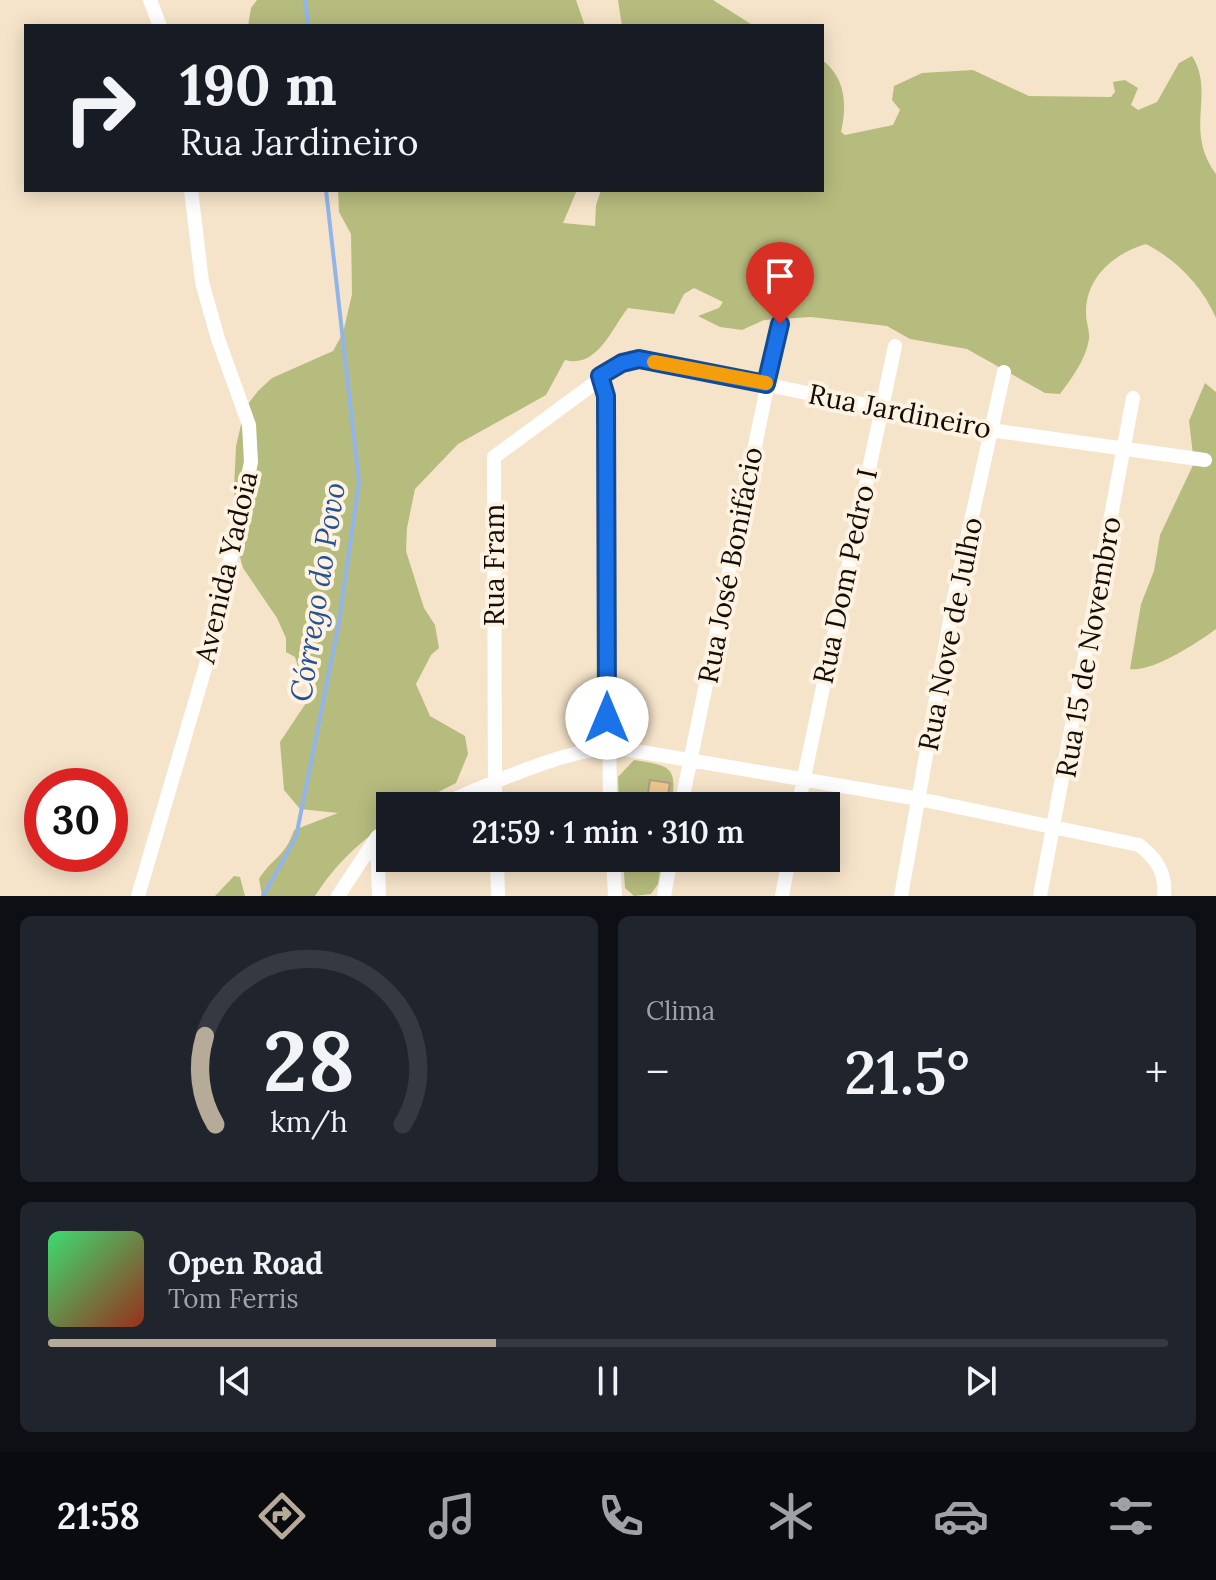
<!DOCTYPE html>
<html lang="pt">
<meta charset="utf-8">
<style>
:root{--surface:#171b24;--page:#20242c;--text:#f1f3f6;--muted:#9ea1a6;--line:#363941;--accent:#b6ab98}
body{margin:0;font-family:Lora,serif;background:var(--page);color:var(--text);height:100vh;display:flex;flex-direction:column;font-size:30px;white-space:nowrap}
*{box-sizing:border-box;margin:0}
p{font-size:26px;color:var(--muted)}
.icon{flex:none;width:44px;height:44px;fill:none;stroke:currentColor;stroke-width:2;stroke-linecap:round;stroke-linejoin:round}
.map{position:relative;height:896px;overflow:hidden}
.drawer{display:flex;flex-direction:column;gap:20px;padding:20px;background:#0d0f14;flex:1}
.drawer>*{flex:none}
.banner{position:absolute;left:24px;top:24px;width:800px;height:168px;border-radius:0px;box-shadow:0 4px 20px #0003;background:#171b24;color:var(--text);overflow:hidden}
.speed{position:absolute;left:24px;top:768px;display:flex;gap:16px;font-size:40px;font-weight:700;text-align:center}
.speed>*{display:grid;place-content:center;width:104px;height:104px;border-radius:50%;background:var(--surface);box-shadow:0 4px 20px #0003;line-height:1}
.speed .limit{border:12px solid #d22;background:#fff;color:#111}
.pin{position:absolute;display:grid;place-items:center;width:68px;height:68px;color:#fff;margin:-82px -34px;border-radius:50% 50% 50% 0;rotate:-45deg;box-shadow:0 0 8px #0007}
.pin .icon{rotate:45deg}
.me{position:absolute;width:88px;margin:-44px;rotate:0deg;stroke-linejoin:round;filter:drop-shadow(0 0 6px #0008)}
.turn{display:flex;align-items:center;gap:28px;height:168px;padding:0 24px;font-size:36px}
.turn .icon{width:104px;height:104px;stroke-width:2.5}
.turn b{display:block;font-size:56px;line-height:68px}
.big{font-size:60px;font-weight:600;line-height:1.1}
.drawer .tile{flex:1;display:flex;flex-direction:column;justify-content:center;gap:12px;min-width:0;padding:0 28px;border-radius:12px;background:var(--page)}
.drawer .dial{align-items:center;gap:0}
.dial svg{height:208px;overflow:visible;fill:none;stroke:var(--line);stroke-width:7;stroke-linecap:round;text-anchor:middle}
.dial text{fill:var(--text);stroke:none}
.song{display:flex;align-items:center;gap:24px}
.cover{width:96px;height:96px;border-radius:12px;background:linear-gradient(135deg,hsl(140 70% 55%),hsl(10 70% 35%))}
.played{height:8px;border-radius:4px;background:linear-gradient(90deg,var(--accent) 40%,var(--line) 40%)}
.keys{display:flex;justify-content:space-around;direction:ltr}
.heat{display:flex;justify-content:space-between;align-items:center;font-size:44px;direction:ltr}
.drawer .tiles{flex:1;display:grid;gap:20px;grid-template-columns:1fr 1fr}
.tile:last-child{grid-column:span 2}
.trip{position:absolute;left:376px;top:792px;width:464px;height:80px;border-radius:0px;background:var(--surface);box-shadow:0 4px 20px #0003;font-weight:600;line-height:80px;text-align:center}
.tabs{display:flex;height:128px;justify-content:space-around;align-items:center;background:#090b0e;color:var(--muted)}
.tabs .icon{width:56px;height:56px}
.tabs .current{color:var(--accent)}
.tabs b{font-size:36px;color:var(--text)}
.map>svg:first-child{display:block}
.green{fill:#b6bc7e}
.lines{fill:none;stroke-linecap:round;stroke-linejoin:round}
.stream{stroke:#91b4ea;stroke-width:4}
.building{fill:#f0c98f;stroke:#b1a087;stroke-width:2}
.minor{stroke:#fff;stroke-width:14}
.route-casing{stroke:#114b97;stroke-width:20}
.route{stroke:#1a73e8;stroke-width:14}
.slow{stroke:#f59e0b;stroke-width:14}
.labels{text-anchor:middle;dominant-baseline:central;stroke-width:8;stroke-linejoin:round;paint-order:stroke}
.street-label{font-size:28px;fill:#130d05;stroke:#fef3e3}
.water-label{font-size:30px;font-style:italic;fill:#265292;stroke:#fef3e3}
</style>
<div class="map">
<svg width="1216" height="896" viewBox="0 0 1216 896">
<rect width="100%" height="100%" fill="#f6e4ca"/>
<path class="green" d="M257,0H576L585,26H248L251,8Z
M618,0H713L754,26H622Z
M1192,56C1216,94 1183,129 1216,174V318C1202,286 1177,260 1146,244C1115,253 1085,277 1086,314C1086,322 1090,331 1089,339C1086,359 1072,378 1060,394L1045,393L967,349L910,339L887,326L811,317L764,320L742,330L720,327L698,316L719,308L723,302L694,288L684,294L674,314L628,308C612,328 597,369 565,360L546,395L458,444L415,489L407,528L406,551L424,608L435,625L439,648L431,655L416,684L430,716L465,736L468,754L456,783L411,806H390V821C358,843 336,864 315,896H262L259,879C273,857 285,857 294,830L338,813L300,809L284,790L280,742L314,691L301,677L295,657L286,652V638L277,618L243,568L238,550L234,489L236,446L245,408L258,391L272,378L333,351L343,333L352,294L351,234L339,212L338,190H577L563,223L595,226L596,205L601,190H822V60C846,78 847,105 841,132L845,135L893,125L900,110L892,100L894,86L922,73L973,70L1029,96L1111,97L1115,92L1113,82L1125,80L1138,88L1131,105L1138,110L1157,102L1179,63Z
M1205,383L1216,392V629C1200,641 1152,673 1130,669L1141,604L1154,571L1160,535L1194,463L1189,421Z
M634,760C671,766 678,766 671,806H619L618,777Z
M623,858H662L658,884L651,894L634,896L625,888Z
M234,876L240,877L245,896H215Z"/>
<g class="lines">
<path class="stream" d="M305,0L308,26
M263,896L296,837L339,622L359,482L326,190"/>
</g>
<path class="building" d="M650,780L670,783L666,806H646Z"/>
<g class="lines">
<path class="minor" d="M150,0L160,26
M600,376L606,396L610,806
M438,806C483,787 570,746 618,748L919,799L1139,845C1157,859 1166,873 1164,896
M495,806L494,457L622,363L639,359L990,430L1205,460
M681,806L780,324
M798,806L895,346
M377,837L379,896
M497,858L498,896
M613,858L615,896
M138,896L213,641L251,462L249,425L218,339L202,282L191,190
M338,896L377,837L390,827
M664,896L671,858
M782,896L789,858
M901,896L954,598L1004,372
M1040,896L1133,398"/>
</g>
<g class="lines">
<g class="route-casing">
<path id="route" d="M607,718L606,396L600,376L622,363L639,359L766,384L780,324"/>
</g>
<use href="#route" class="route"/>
<path class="slow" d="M654,362L766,383"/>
</g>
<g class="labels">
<g class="street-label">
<text transform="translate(900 411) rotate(11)">Rua Jardineiro</text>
<text transform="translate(494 565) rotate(-90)">Rua Fram</text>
<text transform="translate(730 565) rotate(-79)">Rua José Bonifácio</text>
<text transform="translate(226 567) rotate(-77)">Avenida Yadoia</text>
<text transform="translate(845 576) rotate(-78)">Rua Dom Pedro I</text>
<text transform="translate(950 634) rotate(-79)">Rua Nove de Julho</text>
<text transform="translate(1088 647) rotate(-80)">Rua 15 de Novembro</text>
</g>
<g class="water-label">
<text transform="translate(317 592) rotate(-81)">Córrego do Povo</text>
</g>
</g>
</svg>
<div class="speed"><div class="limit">30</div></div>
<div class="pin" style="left:780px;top:324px;background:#d93025"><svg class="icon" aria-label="arrive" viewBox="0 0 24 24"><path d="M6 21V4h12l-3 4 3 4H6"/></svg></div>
<svg class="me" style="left:607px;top:718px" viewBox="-20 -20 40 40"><circle r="19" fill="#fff"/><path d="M0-13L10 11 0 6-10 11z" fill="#1a73e8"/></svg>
<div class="trip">21:59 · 1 min · 310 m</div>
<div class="banner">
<div class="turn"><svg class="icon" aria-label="right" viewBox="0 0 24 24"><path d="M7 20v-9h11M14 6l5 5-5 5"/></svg><div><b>190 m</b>Rua Jardineiro</div></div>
</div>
</div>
<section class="drawer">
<div class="tiles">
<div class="tile dial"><svg viewBox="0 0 100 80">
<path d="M14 69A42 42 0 1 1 86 69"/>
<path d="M14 69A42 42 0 0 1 10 35" stroke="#b6ab98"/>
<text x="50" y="56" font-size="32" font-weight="700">28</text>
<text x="50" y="72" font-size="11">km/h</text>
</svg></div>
<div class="tile"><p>Clima</p>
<div class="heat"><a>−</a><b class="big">21.5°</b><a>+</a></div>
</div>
<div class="tile">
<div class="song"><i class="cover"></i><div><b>Open Road</b><p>Tom Ferris</p></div></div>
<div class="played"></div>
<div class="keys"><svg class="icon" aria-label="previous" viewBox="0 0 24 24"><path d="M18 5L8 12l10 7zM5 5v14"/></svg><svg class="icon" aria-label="pause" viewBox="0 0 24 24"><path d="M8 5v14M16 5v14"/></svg><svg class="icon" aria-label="next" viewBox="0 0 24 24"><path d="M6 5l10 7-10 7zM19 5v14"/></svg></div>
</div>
</div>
</section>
<nav class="tabs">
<b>21:58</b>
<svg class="icon current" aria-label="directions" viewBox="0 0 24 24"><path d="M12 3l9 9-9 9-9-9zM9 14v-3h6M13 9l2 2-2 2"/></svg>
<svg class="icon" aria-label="music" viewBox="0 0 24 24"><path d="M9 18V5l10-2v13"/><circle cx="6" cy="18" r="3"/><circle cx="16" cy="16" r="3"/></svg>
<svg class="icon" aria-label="phone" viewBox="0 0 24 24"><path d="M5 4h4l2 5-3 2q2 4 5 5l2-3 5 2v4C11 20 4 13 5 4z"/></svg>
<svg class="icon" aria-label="climate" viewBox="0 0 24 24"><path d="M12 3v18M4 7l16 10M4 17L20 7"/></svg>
<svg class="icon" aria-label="car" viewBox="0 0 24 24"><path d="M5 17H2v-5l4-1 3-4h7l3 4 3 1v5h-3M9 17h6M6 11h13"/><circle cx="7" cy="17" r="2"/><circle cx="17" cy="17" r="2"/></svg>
<svg class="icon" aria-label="filters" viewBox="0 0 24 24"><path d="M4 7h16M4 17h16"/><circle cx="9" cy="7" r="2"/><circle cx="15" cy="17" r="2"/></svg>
</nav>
